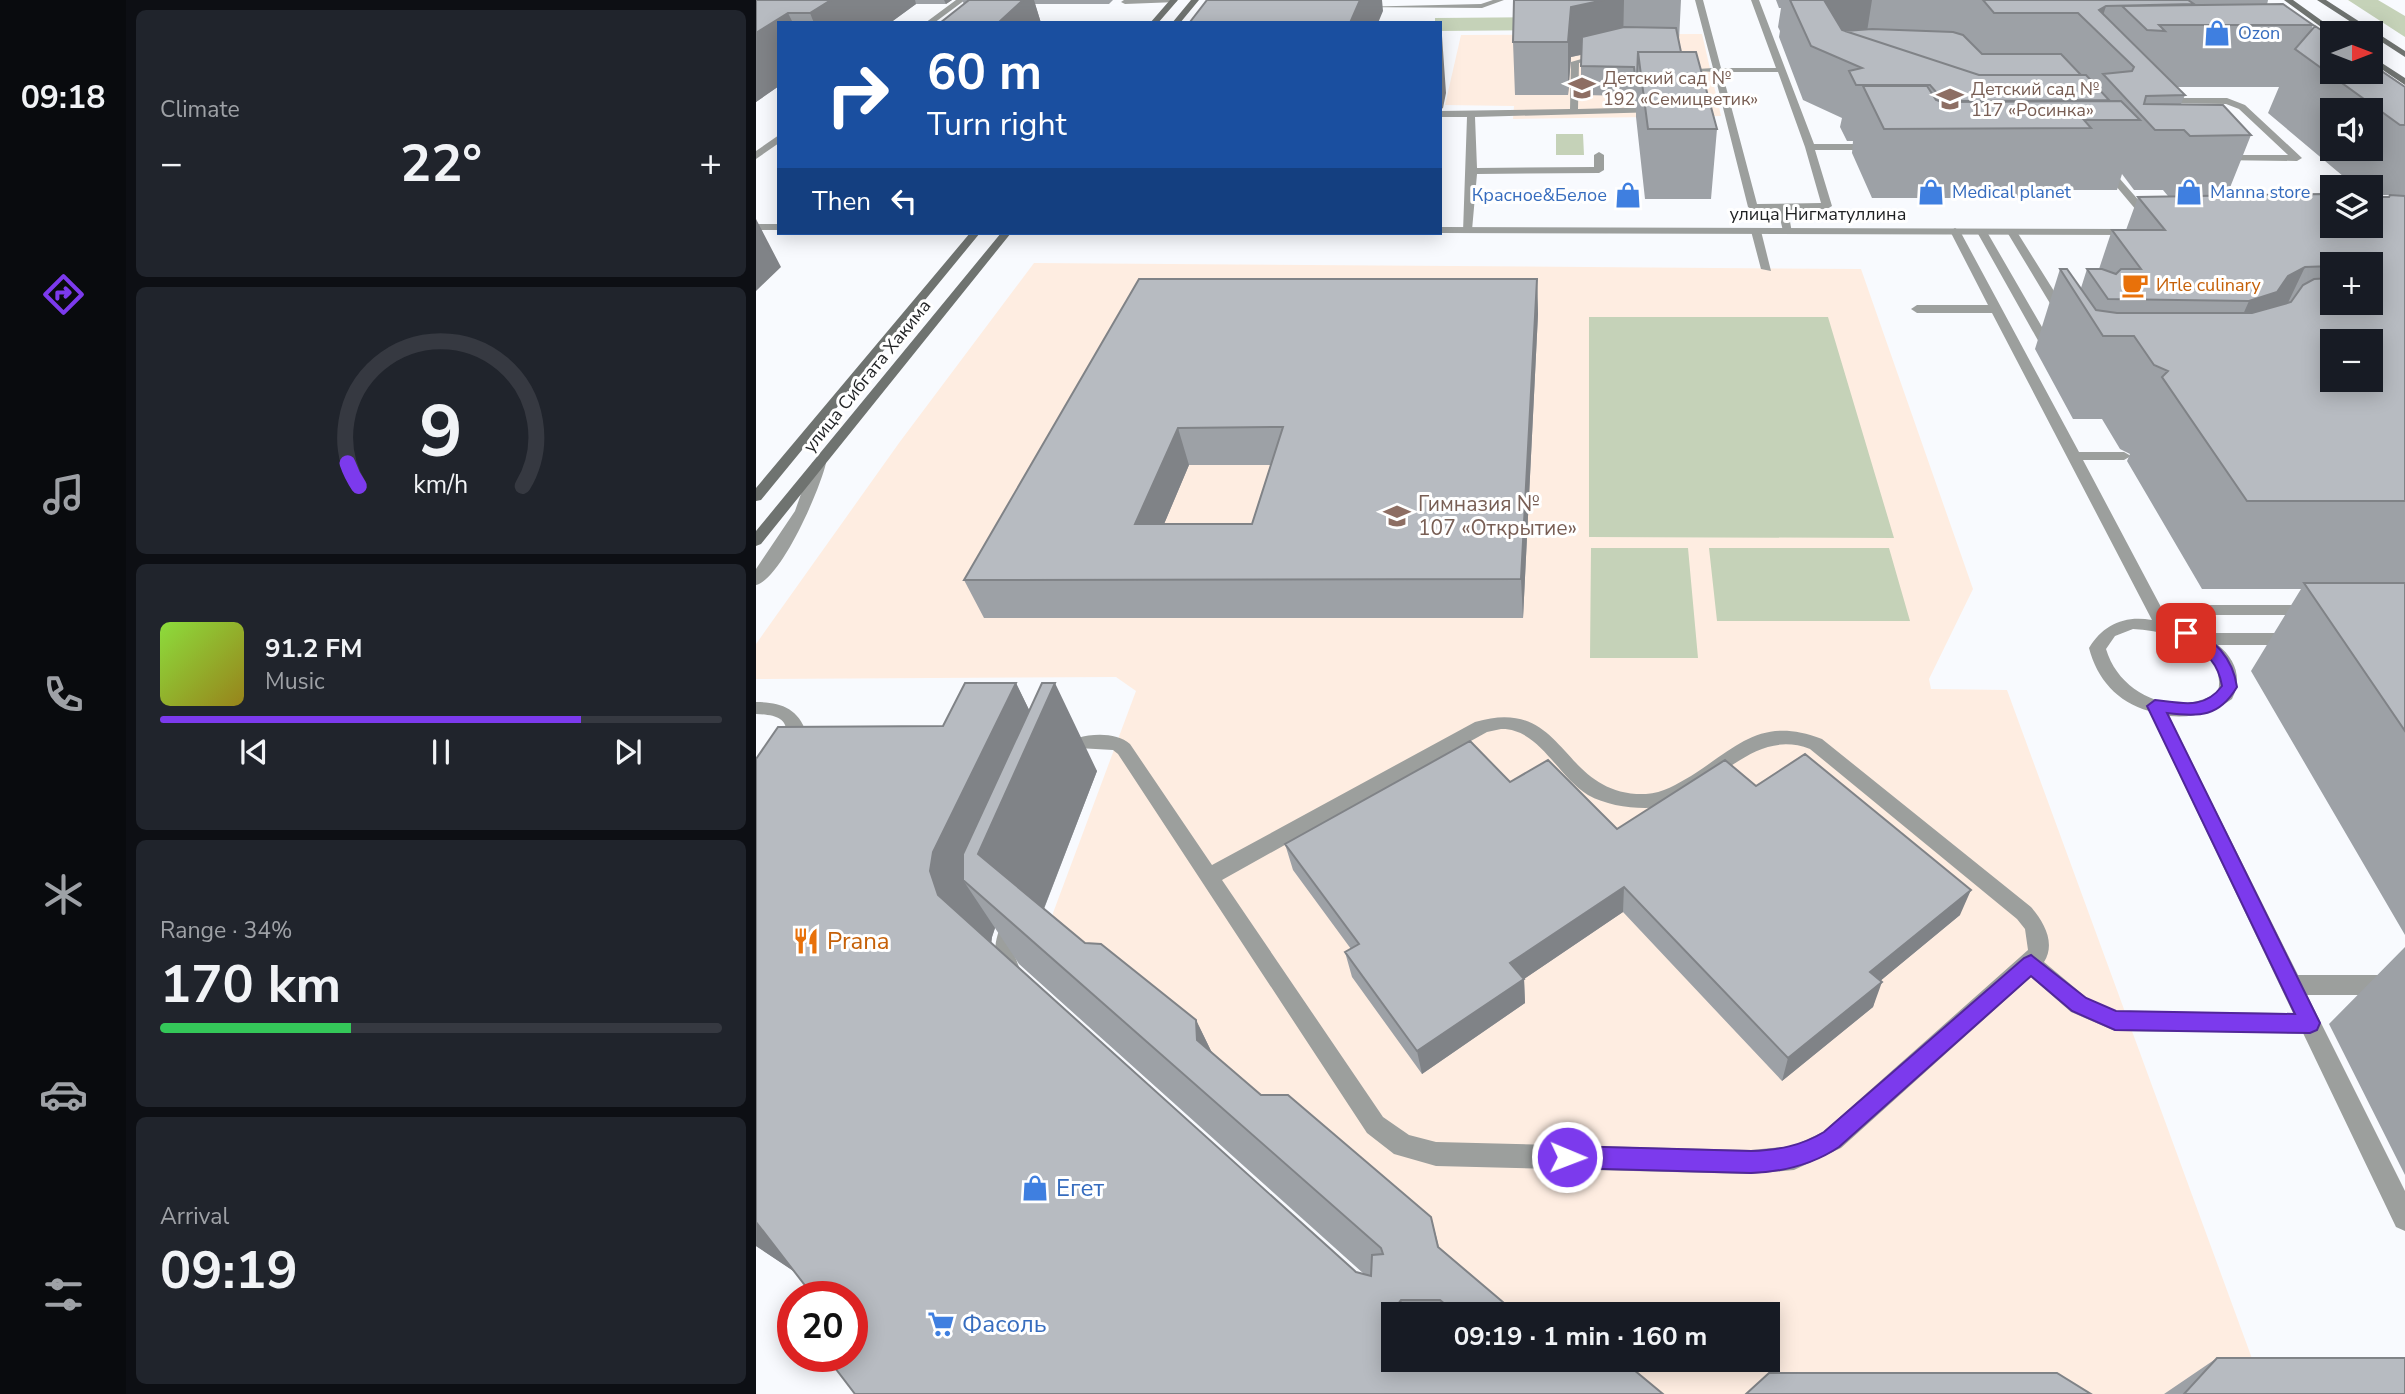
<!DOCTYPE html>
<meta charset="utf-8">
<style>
:root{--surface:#171b24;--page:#20242c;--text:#f1f3f6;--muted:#9ea1a6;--line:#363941;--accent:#7c3aed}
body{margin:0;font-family:"Nunito Sans",sans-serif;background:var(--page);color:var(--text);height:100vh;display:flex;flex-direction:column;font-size:26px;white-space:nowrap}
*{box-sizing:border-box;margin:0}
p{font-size:23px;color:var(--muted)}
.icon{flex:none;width:38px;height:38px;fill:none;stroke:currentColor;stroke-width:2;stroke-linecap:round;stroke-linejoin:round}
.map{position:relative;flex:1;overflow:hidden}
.sheet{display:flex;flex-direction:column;gap:10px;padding:10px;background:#0d0f14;width:630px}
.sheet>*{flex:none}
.top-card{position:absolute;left:21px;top:21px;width:665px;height:214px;border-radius:0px;box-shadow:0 4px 18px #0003;background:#1a4fa0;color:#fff;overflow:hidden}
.needle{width:46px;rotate:90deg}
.buttons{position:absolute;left:1564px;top:21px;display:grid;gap:14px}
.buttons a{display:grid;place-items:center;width:63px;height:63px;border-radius:0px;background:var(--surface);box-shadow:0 4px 18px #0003;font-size:35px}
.speed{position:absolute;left:21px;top:1281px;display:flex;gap:14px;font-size:35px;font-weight:700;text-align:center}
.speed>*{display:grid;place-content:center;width:91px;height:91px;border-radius:50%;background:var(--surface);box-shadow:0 4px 18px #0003;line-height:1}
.speed .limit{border:10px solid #d22;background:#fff;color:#111}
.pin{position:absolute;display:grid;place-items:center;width:60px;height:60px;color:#fff;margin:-30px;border-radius:14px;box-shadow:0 4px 10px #0006}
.me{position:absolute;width:77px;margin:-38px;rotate:91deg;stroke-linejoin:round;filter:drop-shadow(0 0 5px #0008)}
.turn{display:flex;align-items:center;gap:24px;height:147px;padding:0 35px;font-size:32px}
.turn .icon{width:91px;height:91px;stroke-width:2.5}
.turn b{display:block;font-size:49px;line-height:60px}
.then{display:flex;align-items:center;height:66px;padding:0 35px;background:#0003;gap:14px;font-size:26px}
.big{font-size:52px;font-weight:700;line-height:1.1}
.sheet .widget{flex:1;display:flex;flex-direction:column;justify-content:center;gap:10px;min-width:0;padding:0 24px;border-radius:10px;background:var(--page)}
.sheet .dial{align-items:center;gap:0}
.dial svg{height:182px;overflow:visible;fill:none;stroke:var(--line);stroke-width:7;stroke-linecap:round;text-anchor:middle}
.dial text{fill:var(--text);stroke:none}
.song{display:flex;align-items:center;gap:21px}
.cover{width:84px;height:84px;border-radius:10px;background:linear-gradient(135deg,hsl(90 70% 55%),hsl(50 70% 35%))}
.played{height:7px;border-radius:4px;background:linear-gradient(90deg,var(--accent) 75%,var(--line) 75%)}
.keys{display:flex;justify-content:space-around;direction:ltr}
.heat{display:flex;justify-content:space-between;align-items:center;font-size:38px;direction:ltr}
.charge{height:10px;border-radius:5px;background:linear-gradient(90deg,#34c759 34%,var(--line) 0)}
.trip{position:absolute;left:625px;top:1302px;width:399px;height:70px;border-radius:0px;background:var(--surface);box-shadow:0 4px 18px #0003;font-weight:700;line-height:70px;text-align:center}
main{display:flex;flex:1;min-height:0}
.tab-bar{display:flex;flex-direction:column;width:126px;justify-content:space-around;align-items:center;background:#090b0e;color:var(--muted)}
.tab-bar .icon{width:49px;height:49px}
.tab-bar .on{color:var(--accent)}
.tab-bar b{font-size:32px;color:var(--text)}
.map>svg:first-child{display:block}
.education{fill:#feede1}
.green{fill:#c5d2b8}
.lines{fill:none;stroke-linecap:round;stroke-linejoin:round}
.service{fill:#9c9f9d;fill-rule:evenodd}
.minor{fill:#9c9f9d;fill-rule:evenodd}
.secondary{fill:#6f7370;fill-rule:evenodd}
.wall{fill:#9da1a6;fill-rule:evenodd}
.shaded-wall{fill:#808387}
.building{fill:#b7bbc1;stroke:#808387;stroke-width:2;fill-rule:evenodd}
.route{fill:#7c3aed;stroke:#51269a;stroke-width:2}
.labels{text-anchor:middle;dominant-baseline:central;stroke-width:6;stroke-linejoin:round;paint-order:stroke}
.far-shop-label{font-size:18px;fill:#366cbe;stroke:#fff;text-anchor:start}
.far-education-label{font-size:18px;fill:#785e54;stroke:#fff;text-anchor:start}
.far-street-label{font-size:18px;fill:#1f2123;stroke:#fff}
.far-food-label{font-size:18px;fill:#c56008;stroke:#fff;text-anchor:start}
.education-label{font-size:21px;fill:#785e54;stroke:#fff;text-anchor:start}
.near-food-label{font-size:24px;fill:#c56008;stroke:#fff;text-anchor:start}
.near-shop-label{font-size:24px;fill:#366cbe;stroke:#fff;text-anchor:start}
</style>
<main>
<nav class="tab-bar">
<b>09:18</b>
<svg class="icon on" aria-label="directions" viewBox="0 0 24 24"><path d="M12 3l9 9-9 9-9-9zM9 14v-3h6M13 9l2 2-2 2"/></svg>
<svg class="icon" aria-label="music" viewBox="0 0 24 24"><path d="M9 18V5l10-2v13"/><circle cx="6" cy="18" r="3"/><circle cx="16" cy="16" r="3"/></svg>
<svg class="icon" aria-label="phone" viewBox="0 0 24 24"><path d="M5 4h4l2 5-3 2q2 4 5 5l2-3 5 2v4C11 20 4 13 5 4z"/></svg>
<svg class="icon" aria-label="climate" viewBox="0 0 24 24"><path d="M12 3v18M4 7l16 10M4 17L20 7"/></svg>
<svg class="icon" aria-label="car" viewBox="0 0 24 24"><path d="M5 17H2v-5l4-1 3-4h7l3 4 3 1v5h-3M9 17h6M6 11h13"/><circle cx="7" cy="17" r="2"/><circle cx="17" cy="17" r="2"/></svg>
<svg class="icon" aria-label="filters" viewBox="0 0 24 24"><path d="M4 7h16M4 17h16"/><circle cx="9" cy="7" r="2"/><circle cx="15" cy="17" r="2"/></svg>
</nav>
<section class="sheet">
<div class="widget"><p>Climate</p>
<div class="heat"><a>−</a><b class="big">22°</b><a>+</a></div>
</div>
<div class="widget dial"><svg viewBox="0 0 100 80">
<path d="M14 69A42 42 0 1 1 86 69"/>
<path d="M14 69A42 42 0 0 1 9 59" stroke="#7c3aed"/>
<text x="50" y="56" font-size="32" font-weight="700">9</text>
<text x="50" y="72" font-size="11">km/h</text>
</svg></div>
<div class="widget">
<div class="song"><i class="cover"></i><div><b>91.2 FM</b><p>Music</p></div></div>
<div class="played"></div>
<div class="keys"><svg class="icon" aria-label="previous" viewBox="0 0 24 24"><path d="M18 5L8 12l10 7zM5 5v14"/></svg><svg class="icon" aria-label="pause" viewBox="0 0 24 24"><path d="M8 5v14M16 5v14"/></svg><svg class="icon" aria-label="next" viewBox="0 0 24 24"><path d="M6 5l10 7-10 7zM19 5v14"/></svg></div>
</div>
<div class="widget"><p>Range · 34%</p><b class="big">170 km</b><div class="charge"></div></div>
<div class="widget"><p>Arrival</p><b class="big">09:19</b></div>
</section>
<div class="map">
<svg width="1649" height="1394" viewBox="0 0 1649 1394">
<rect width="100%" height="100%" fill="#f8fafe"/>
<path class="education" d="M946,34L965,116L757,119L758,106L689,105L705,35Z
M278,263L1105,269L1217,589L1173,679L1175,689L1251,690L1509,1394H863L819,1360H1012V1314H762L299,940L297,913L380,691L360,677L0,679V644L143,443Z"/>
<path class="green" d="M1592,0H1622L1649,16V37Z
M783,17L784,30L684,31V23H679V18Z
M800,134H827L828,155H800Z
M833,317H1072L1138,538L833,537Z
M835,548H932L942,658H834Z
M953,548H1133L1154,621H961Z"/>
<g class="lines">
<path class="service" d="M200,0H209L178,23H169Z
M368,0H418L421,2L369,4L365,2Z
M737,0H748L726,8L598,7L725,4Z
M939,0H947L965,68H1020L995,0H1003L1058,144H1120L1125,147L1120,150H1059L1076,206L1071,209L1032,210L1036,233L1027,231L1022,210H997L992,207L958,72L926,70L957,68ZM966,72H1022L1049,147L1065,203L1001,204Z
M846,53L849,57L823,63L822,109L901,107L904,112L719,117L721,168L838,167V155L843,152L848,155V170L843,173L721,174L716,230L707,232L711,117H684V111L814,109L815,62Z
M1405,98H1471L1489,105L1546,158L1541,161L1461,160V156L1464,155H1532L1483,109L1470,104L1402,103Z
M23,135V143L0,159V151Z
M1344,163H1350L1399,219V223H1391L1344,167Z
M1000,228L1005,231L1015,271L1005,269L995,231Z
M1199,228L1204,231L1323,452H1368L1375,456L1368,460H1327L1414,624L1435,610L1455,605H1554L1562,610L1554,615H1455L1431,629L1442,633H1537L1545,639L1537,645H1462C1479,659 1487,678 1476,699C1456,713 1438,718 1413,716L1542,975H1649V995H1551L1649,1191V1231L1640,1227L1547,1033L1359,1031L1315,1012L1275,977L1085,1148L1038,1170L995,1174L680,1166L638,1154L611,1133L362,754L357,750L322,748L319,743L322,738C338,733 362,733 374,744L456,865L719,722C812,694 803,797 890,794C907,793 921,784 935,776C983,745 1006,716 1066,739L1275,907C1288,922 1300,943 1288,962L1331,998L1360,1011L1537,1013L1393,711C1361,702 1341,679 1333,648C1347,625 1368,615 1396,620L1236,313H1161L1155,309L1161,305H1232L1194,231ZM1377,629C1413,631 1472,646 1462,692C1420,719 1364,696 1350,649L1359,636ZM745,729C783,728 801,776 832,795C848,804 870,808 889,808C951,808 989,724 1054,749L1261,919L1269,929L1272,950L1067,1132L1037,1146L995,1150L680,1142L653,1135L627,1117L466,880L731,732Z
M1222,230L1231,232L1301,353L1299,356L1289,353L1221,232Z
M1252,230L1261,232L1313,315L1311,318L1301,315L1251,232Z
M63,459L70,463C64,489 26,578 0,585V569L39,511L56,463Z
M0,702C24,702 42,708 50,732L42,752H30L27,747C36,721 26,715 0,714Z
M257,911L264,914L267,920L258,954L265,972L262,979L254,982L246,979C235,954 238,939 250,914Z"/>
<path class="minor" d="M0,224H23V230H0Z
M684,227L1377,229L1382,232L1377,235L684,233Z"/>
<path class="secondary" d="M414,0H422L402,23H394Z
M435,0H443L424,23H416Z
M1528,0H1537L1583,33L1576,35Z
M1561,0H1570L1649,51V57Z
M1615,56L1649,78V85L1615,62Z
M214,233H224L5,500L0,501V488Z
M245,233H255L5,544L0,546V531Z"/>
</g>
<path class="wall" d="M0,0H196L190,4H160L134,23H23V86L0,102Z
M206,0H357L353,4H279L285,23L208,4Z
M758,0H925L923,40L925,52L961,129L955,199H889L880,117V105H878L877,96L825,95V55L815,57L812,95H759L757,42Z
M1020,0H1512L1511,5L1557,25L1555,31L1649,87V195H1635L1649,196V935L1495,671L1545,589H1446L1371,461L1374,454L1364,449L1346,419H1317L1279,349L1304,269L1325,288L1331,269H1343L1356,230H1370L1382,197L1577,226L1632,197L1634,195H1615V187H1600L1512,113L1523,87H1421L1429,95L1425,104L1495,135L1471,195L1412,196L1407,190H1378L1366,174L1361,190H1316L1314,198H1116L1096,153L1097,141H1091L1084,127L1086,118L1047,100L1023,37L1024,31L1022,27L1025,8H1023ZM1577,110H1615V149H1577ZM1577,264H1615V303H1577Z
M383,279H781L782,314L767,618H228L208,580ZM433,465H515L496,524H408Z
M260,683L273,710L341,771L288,909L329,943L440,1020L456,1053L505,1095L675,1217L683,1247L761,1314H775H637L96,1356V1297L38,1271L0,1246L187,726ZM239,928L263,964L608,1274L600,1272L235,942L236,937Z
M754,782L861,829L1000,786L1204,915L1124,981L1117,1007L1026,1081L867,912L768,979L769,1003L666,1074L596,977L589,952L595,949L537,870L529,844Z
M1649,947V1175L1573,1024Z
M1461,1358L1649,1394H1408Z"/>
<path class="shaded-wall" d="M75,0H159L160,4L134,23H58L54,13Z
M188,0H196L190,4Z
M267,0H278L285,23H242Z
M604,0H626L627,11L622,23H594Z
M848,0H868L867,45L815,57L812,95V42L815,7Z
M1065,0H1116L1110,38L1081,41Z
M1350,6L1342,32L1343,10Z
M32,13L37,23H23V86L0,102V33Z
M686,36L690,93L687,108L684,110V42Z
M0,219L25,267L0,291Z
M1549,267L1511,347L1457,382L1493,301L1532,276Z
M781,279L782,314L767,618L765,579Z
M422,428L433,465L392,562L379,524Z
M260,683L280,724L299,683L341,771L276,939L207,880L239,928L236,937L234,955L182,895L174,871L177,852Z
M868,887L867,912L768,979L769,1003L666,1074L661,1051L754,963Z
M1215,890L1204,915L1106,996L1114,972Z
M1126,982L1117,1007L1026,1081L1032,1058Z
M440,1020L478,1098L441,1040Z
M0,1218L70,1293L0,1246Z
M645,1300L650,1314H646L642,1304Z"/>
<path class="building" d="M0,0H75L54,13H32L0,33Z
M213,0H267L242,23H184Z
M451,0H604L594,23L434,22Z
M758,0H848L815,7L812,42H757Z
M1034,0H1068L1086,30L1223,75H1330L1353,100L1188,101L1174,85H1100L1093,71L1106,68L1055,46Z
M1227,0H1432L1438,4L1350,6L1343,10L1429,95L1390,96L1388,104L1467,105L1495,135L1434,136L1428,130H1399L1347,74L1376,71L1378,67L1322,13H1238Z
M1527,4L1557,25H1403L1409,31L1391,30L1366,6Z
M1559,26L1577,38V72H1615V64L1649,87V125H1644L1539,49Z
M868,27L920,28L925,52H882L881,76H879L878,67L825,66L826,37Z
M1116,29L1197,32L1207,35L1226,54H1305L1325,75H1223L1089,31Z
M882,52H940L961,129H892Z
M1107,86H1171L1180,100L1186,102L1365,101L1384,120H1328L1335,128L1128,129Z
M1567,194L1577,195V226H1615V197H1633L1634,195L1649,196V501H1491L1406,377L1412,371L1398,365L1378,336H1347L1304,269H1311L1340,310L1361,313H1496L1535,302L1547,285L1558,279L1577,278V303H1615V277H1619L1621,267L1618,264H1577V266L1549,267L1532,276L1521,292L1493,301L1352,299L1331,269H1346L1360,274L1365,269H1385L1356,230H1409L1382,197ZM1577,341H1615V380H1577Z
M383,279H781L765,579L208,580ZM527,427L496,524H379L422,428Z
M1548,583H1649V731Z
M209,683H260L177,852L174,871L182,895L600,1272L615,1276L616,1255L627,1254L625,1248L207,880V854L286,683H299L222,854L329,943L345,944L440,1020L441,1040L505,1095H532L675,1217L682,1247L761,1314H775H701L684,1300H645L642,1304L647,1314H637V1360H866L907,1394H99L70,1356H96V1297H58L0,1222V759L22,727L187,726Z
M714,741L754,782L792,760L861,829L969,760L1000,786L1049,754L1215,890L1114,972L1126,982L1032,1058L868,887L754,963L768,979L661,1051L589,952L603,944L529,844Z
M1461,1358H1649V1394H1428Z
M1013,1373H1301L1335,1394H990Z"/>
<path class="route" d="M1430,628C1458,636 1477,659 1481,687C1463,717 1444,717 1411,713L1561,1017L1564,1023L1561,1030L1554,1033L1359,1030L1316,1011L1275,976L1083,1147C1056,1165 1028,1172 995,1173L811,1168L804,1165L800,1157L804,1149L811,1146L995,1151C1022,1150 1045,1146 1068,1132L1268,958L1275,955L1330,998L1360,1011L1539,1014L1391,706L1399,700C1426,703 1448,710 1466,686C1461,657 1447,653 1425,637V630Z"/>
<defs>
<g id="shop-bare" transform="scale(2.1)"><path d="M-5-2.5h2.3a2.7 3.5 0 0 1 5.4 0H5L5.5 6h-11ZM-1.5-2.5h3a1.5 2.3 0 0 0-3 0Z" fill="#3f7fe0" stroke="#fff" stroke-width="2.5" paint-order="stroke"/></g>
<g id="school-bare" transform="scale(2.1)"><path d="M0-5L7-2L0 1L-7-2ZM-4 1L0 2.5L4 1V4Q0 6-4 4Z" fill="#8d6e63" stroke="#fff" stroke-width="2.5" paint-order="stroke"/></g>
<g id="cafe-bare" transform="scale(2.1)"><path d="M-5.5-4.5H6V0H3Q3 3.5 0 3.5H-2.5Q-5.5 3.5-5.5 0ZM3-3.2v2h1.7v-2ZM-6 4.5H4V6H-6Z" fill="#e8710a" stroke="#fff" stroke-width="2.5" paint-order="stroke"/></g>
<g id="restaurant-bare" transform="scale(2.1)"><path d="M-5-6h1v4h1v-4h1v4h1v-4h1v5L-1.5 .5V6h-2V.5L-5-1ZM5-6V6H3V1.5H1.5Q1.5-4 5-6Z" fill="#e8710a" stroke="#fff" stroke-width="2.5" paint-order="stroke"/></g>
<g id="supermarket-bare" transform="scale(2.1)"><path d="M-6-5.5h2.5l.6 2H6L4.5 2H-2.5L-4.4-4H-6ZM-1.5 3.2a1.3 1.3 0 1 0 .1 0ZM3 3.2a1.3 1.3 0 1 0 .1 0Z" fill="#3f7fe0" stroke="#fff" stroke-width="2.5" paint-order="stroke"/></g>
</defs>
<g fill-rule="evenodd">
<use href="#shop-bare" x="1461" y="33"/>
<use href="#school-bare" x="826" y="88"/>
<use href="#school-bare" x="1194" y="99"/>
<use href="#shop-bare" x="1175" y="192"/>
<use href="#shop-bare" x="1433" y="192"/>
<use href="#shop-bare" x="872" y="195"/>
<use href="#cafe-bare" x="1379" y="285"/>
<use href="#school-bare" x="641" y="516"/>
<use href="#restaurant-bare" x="50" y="941"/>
<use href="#shop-bare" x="279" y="1188"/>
<use href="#supermarket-bare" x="185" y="1324"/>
</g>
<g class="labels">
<g class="far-shop-label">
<text x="1482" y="33">Ozon</text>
<text x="1196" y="192">Medical planet</text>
<text x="1454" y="192">Manna store</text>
<text x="851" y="195" text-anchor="end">Красное&amp;Белое</text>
</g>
<g class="far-education-label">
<text x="847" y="78">Детский сад №<tspan x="847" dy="21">192 «Семицветик»</tspan></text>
<text x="1215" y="89">Детский сад №<tspan x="1215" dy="21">117 «Росинка»</tspan></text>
</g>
<g class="far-street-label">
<text x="1062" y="214">улица Нигматуллина</text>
<text transform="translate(111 376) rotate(-51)">улица Сибгата Хакима</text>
</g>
<g class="far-food-label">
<text x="1400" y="285">Итle culinary</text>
</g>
<g class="education-label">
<text x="662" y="504">Гимназия №<tspan x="662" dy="24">107 «Открытие»</tspan></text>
</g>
<g class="near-food-label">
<text x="71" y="941">Prana</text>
</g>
<g class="near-shop-label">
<text x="300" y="1188">Егет</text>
<text x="206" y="1324">Фасоль</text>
</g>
</g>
</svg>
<div class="buttons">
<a><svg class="needle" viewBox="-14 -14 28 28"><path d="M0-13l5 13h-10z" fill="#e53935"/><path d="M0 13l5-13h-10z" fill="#9ea1a6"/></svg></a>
<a><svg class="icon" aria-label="sound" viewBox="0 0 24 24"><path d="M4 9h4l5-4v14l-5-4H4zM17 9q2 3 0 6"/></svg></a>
<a><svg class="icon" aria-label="layers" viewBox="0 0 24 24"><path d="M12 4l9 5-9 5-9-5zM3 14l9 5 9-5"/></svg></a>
<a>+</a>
<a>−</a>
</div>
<div class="speed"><div class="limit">20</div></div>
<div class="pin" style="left:1430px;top:633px;background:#d93025"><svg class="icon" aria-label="arrive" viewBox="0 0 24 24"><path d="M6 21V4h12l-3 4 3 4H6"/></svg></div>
<svg class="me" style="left:811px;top:1157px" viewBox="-20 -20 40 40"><circle r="17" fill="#7c3aed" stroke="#fff" stroke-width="3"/><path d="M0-11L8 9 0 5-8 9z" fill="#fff"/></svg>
<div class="trip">09:19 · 1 min · 160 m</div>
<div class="top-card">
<div class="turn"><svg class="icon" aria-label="right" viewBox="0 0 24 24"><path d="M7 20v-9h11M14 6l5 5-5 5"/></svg><div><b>60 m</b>Turn right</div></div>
<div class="then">Then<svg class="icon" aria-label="left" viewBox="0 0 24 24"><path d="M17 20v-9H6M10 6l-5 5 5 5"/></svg></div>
</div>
</div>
</main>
